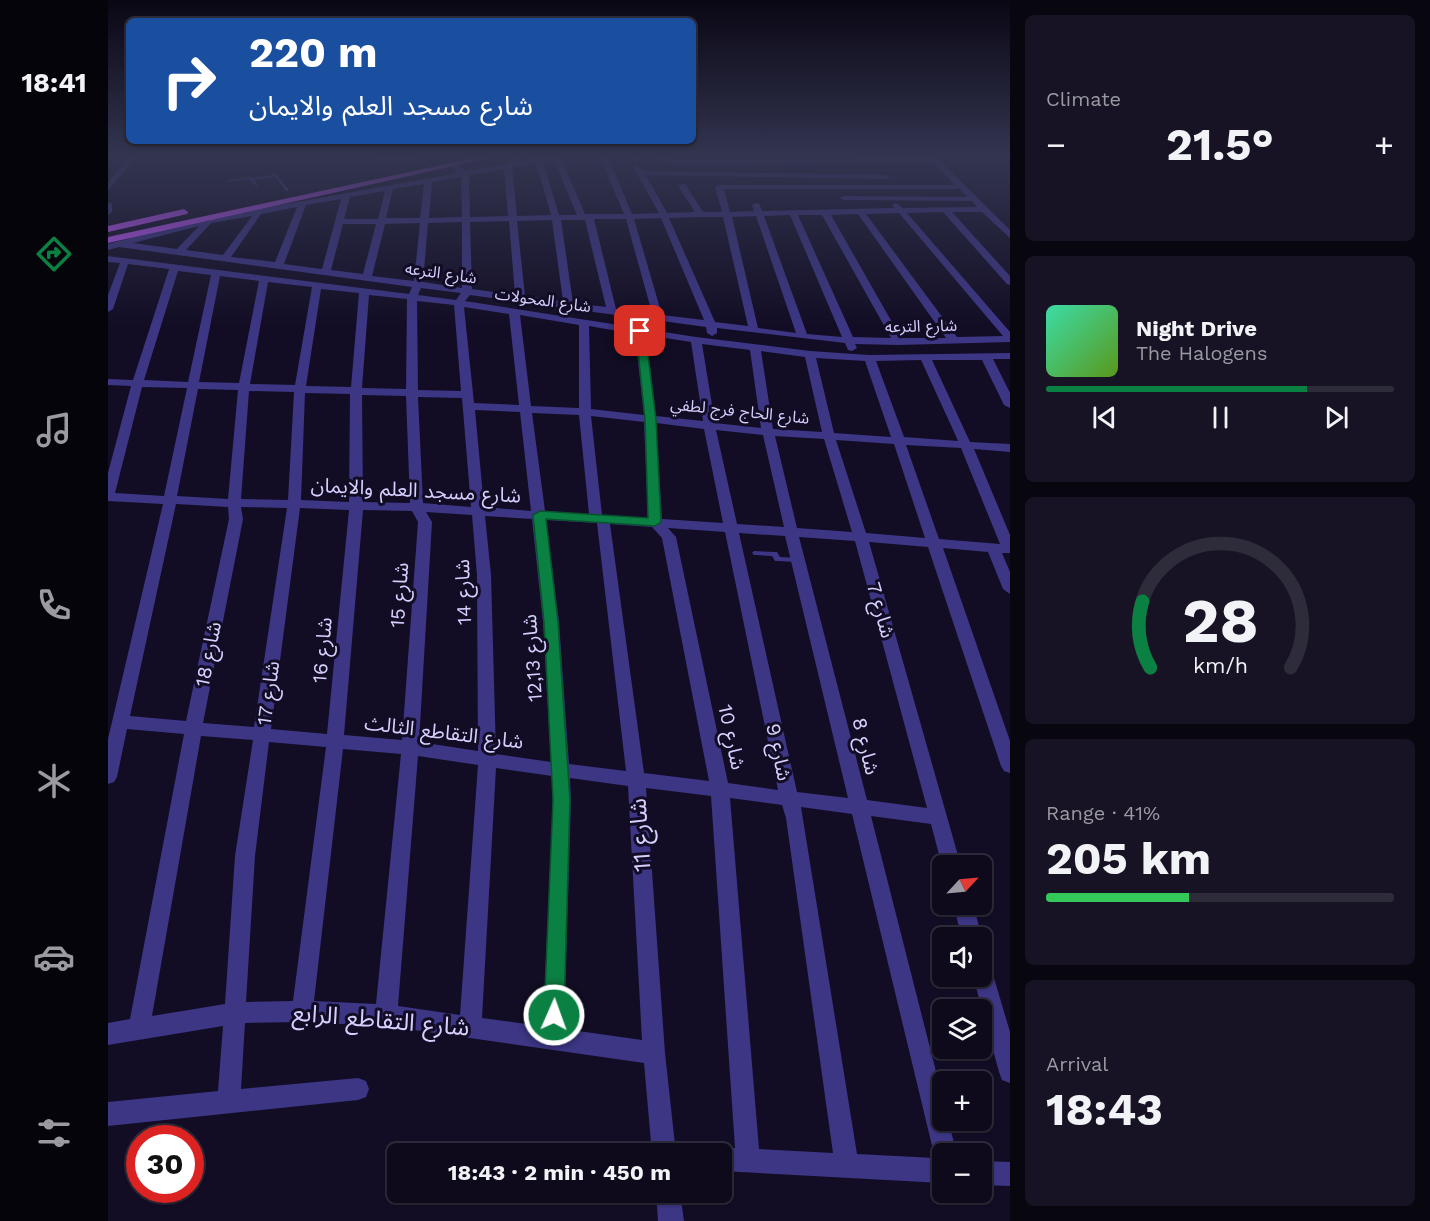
<!DOCTYPE html>
<meta charset="utf-8">
<style>
:root{--surface:#0e0a1b;--page:#171324;--text:#f1f3f6;--muted:#9b9aa3;--line:#2e2b3a;--accent:#0b8043}
body{margin:0;font-family:"Work Sans","Noto Sans Arabic",sans-serif;background:var(--page);color:var(--text);height:100vh;display:flex;flex-direction:column;font-size:22px;white-space:nowrap}
*{box-sizing:border-box;margin:0}
p{font-size:20px;color:var(--muted)}
.icon{flex:none;width:33px;height:33px;fill:none;stroke:currentColor;stroke-width:2;stroke-linecap:round;stroke-linejoin:round}
.map{position:relative;flex:1;overflow:hidden}
.details{display:flex;flex-direction:column;gap:15px;padding:15px;background:#08060f;width:420px}
.details>*{flex:none}
.guide{position:absolute;left:18px;top:18px;width:570px;height:126px;border-radius:9px;box-shadow:0 2px 4px #0004,0 0 0 2px var(--line);background:#1a4fa0;color:#fff;overflow:hidden}
.needle{width:39px;rotate:64deg}
.tools{position:absolute;left:824px;top:855px;display:grid;gap:12px}
.tools a{display:grid;place-items:center;width:60px;height:60px;border-radius:9px;background:var(--surface);box-shadow:0 2px 4px #0004,0 0 0 2px var(--line);font-size:30px}
.speed{position:absolute;left:18px;top:1125px;display:flex;gap:12px;font-size:30px;font-weight:700;text-align:center}
.speed>*{display:grid;place-content:center;width:78px;height:78px;border-radius:50%;background:var(--surface);box-shadow:0 2px 4px #0004,0 0 0 2px var(--line);line-height:1}
.speed .limit{border:9px solid #d22;background:#fff;color:#111}
.pin{position:absolute;display:grid;place-items:center;width:51px;height:51px;color:#fff;margin:-26px;border-radius:12px;box-shadow:0 3px 9px #0006}
.me{position:absolute;width:66px;margin:-33px;rotate:2deg;stroke-linejoin:round;filter:drop-shadow(0 0 4px #0008)}
.turn{display:flex;align-items:center;gap:21px;height:126px;padding:0 24px;font-size:27px}
.turn .icon{width:78px;height:78px;stroke-width:2.5}
.turn b{display:block;font-size:42px;line-height:51px}
.big{font-size:45px;font-weight:700;line-height:1.1}
.details .widget{flex:1;display:flex;flex-direction:column;justify-content:center;gap:9px;min-width:0;padding:0 21px;border-radius:9px;background:var(--page)}
.details .dial{align-items:center;gap:0}
.dial svg{height:156px;overflow:visible;fill:none;stroke:var(--line);stroke-width:7;stroke-linecap:round;text-anchor:middle}
.dial text{fill:var(--text);stroke:none}
.song{display:flex;align-items:center;gap:18px}
.cover{width:72px;height:72px;border-radius:9px;background:linear-gradient(135deg,hsl(160 70% 55%),hsl(90 70% 35%))}
.played{height:6px;border-radius:3px;background:linear-gradient(90deg,var(--accent) 75%,var(--line) 75%)}
.keys{display:flex;justify-content:space-around;direction:ltr}
.heat{display:flex;justify-content:space-between;align-items:center;font-size:33px;direction:ltr}
.charge{height:9px;border-radius:4px;background:linear-gradient(90deg,#34c759 41%,var(--line) 0)}
.trip{position:absolute;left:279px;top:1143px;width:345px;height:60px;border-radius:9px;background:var(--surface);box-shadow:0 2px 4px #0004,0 0 0 2px var(--line);font-weight:700;line-height:60px;text-align:center}
main{display:flex;flex:1;min-height:0}
.tab-bar{display:flex;flex-direction:column;width:108px;justify-content:space-around;align-items:center;background:#06040b;color:var(--muted)}
.tab-bar .icon{width:42px;height:42px}
.tab-bar .selected{color:var(--accent)}
.tab-bar b{font-size:27px;color:var(--text)}
.map>svg:first-child{display:block}
.green{fill:#102e2e}
.lines{fill:none;stroke-linecap:round;stroke-linejoin:round}
.lane{fill:#3c3685;fill-rule:evenodd}
.street{fill:#3c3685;fill-rule:evenodd}
.primary{fill:#c557ff;fill-rule:evenodd}
.route{fill:#0b8043;stroke:#07532c;stroke-width:1.5}
.labels{text-anchor:middle;dominant-baseline:central;stroke-width:6;stroke-linejoin:round;paint-order:stroke}
.far-street-label{font-size:16px;fill:#d7d0ff;stroke:#120d24}
.street-label{font-size:20px;fill:#d7d0ff;stroke:#120d24}
.near-street-label{font-size:24px;fill:#d7d0ff;stroke:#120d24}
</style>
<main>
<nav class="tab-bar">
<b>18:41</b>
<svg class="icon selected" aria-label="directions" viewBox="0 0 24 24"><path d="M12 3l9 9-9 9-9-9zM9 14v-3h6M13 9l2 2-2 2"/></svg>
<svg class="icon" aria-label="music" viewBox="0 0 24 24"><path d="M9 18V5l10-2v13"/><circle cx="6" cy="18" r="3"/><circle cx="16" cy="16" r="3"/></svg>
<svg class="icon" aria-label="phone" viewBox="0 0 24 24"><path d="M5 4h4l2 5-3 2q2 4 5 5l2-3 5 2v4C11 20 4 13 5 4z"/></svg>
<svg class="icon" aria-label="climate" viewBox="0 0 24 24"><path d="M12 3v18M4 7l16 10M4 17L20 7"/></svg>
<svg class="icon" aria-label="car" viewBox="0 0 24 24"><path d="M5 17H2v-5l4-1 3-4h7l3 4 3 1v5h-3M9 17h6M6 11h13"/><circle cx="7" cy="17" r="2"/><circle cx="17" cy="17" r="2"/></svg>
<svg class="icon" aria-label="filters" viewBox="0 0 24 24"><path d="M4 7h16M4 17h16"/><circle cx="9" cy="7" r="2"/><circle cx="15" cy="17" r="2"/></svg>
</nav>
<div class="map">
<svg width="902" height="1221" viewBox="0 0 902 1221">
<rect width="100%" height="100%" fill="#120d24"/>
<path class="green" d="M262,155H333L271,167L257,156Z"/>
<g class="lines">
<path class="lane" d="M165,173H167L180,189V191H178L167,177L146,180L150,185L148,186L141,179L120,182L118,181L142,177L144,178L165,175Z
M646,551L667,552H669L672,557L690,558L694,560L690,562L669,561H667L664,556L648,555H646L644,553Z"/>
<path class="street" d="M22,155H30L0,190V183Z
M447,155H463L453,158L477,214H516L491,155H499L524,214L551,213L525,167L529,165L535,171L778,175L782,177L778,179L538,175L559,213L587,212L570,186L574,184H577L595,212H614L607,187L611,185H847L826,163L562,164L551,158L523,159L519,157L522,155H557L564,160L822,159L818,155H826L902,230V238L874,212H844L902,276V285L899,284L835,212L799,213L902,332V342L790,345L747,344L749,348L744,351L740,350L737,343L609,328V333L604,336L599,333L598,327L554,321L552,327L548,328L543,325L544,320L362,295L357,301L588,337L702,351L761,355L902,353V359H885L902,393V408L896,405L874,360H824L862,442L902,444V452L866,449L902,535V553H894L902,572V594L895,589L880,552L835,548L902,741V773L896,771L893,766L820,547L761,542L853,866H834L823,824L763,816L834,1095V1120H840L849,1154H834V1183L614,1171V1154H604L605,1150L614,1147L627,1148L603,796L538,788L557,1053L568,1154H544L536,1063L278,1026L194,1022L137,1023L133,1089L250,1078L258,1081L261,1089L258,1097L250,1100L0,1126V1102L110,1091L115,1026L0,1045V1023L22,1019L76,734L19,729L9,777L6,782L0,784V739L55,504L0,501V473L23,386L0,385V379L25,380L61,269L20,264L5,309L0,312V295L12,263L0,262V256L301,294L304,287L11,247L0,250V244L100,218L350,173L340,164L344,162L358,171L397,164L405,156L409,158L406,162ZM446,160L469,215H451L435,162ZM428,163L443,215L409,216L404,167ZM396,169L400,216L362,217L361,175ZM353,177L354,217L321,218L324,182ZM316,184L312,218H278L285,189ZM616,189H852L859,197L736,196L732,198L736,200L864,201L869,207L795,208L788,203L784,205L786,208L654,211L651,203H648L644,205L646,211L622,212ZM277,191L270,219H236L242,197ZM233,199L214,269L176,264L198,205ZM189,207L167,262L123,257L153,214ZM791,213L895,336L849,337L758,214ZM750,214L838,338H793L723,215ZM682,215L734,337L699,334L656,216ZM690,215H714L783,338L745,337ZM144,216L115,255L78,250L103,223ZM648,216L688,333L650,328L624,217ZM592,217H615L640,326L607,322L561,218ZM553,218L596,320L554,315L526,219ZM486,219H518L544,313L508,309ZM444,220L455,301L417,296L409,221ZM453,220H477L498,307L465,303ZM401,221L407,295L364,289L362,222ZM354,222V288L315,282L320,223ZM312,223L306,281L264,276L277,224ZM235,224H268L255,274L223,270ZM91,226L69,249L25,243ZM70,271L103,275L80,382L36,380ZM112,276L151,281L131,383L91,382ZM160,282L204,287L187,385L142,384ZM313,288L353,293L348,300L310,295ZM213,289L251,293L243,387L198,386ZM261,295L299,299L298,389L254,388ZM309,301L346,305L353,391L310,390ZM356,307L401,314L411,405L366,403ZM412,315L471,325V408L423,406ZM481,326L527,334L536,415L483,409ZM538,335L583,342L595,421L548,416ZM594,344L642,350L653,428L607,423ZM653,351L697,357L714,432L665,429ZM708,358L757,361L783,437L726,433ZM813,360L847,434L850,441L796,437L768,361ZM34,387L79,388L56,496L7,493ZM90,389L130,390L120,499L69,496ZM141,391L186,392L180,500L133,499ZM197,393L242,394L241,502L193,500ZM254,395L298,396L302,503L255,502ZM310,397L354,398L363,507L315,503ZM367,410L412,412L423,511L376,507ZM424,413L471,415L481,514L437,511ZM483,416L536,422L540,518L494,515ZM548,423L596,429L615,523L554,519ZM608,430L655,435L676,527L629,524ZM667,436L716,439L744,532L689,528ZM728,440L786,444L817,538L758,533ZM798,445L853,448L892,544L831,539ZM68,504L120,507L121,519L78,721L22,716ZM133,507L179,508L146,727L95,723L135,519ZM192,508L241,510L219,734L163,729ZM255,510L304,511L310,522L294,740L236,735ZM318,512L364,515L369,575L370,751L311,742L324,522ZM377,516L424,519L435,622L443,762L388,754L383,575ZM438,520L489,523L518,771L461,764L451,622ZM502,524L544,527L554,538L601,781L536,773ZM560,528L617,532L670,790L620,783L568,537ZM631,533L677,536L740,798L689,792ZM691,537L747,541L819,808L759,800ZM93,736L145,740L127,856L117,1004L44,1016ZM161,742L218,747L185,1001L138,1002L147,856ZM235,749L293,754L268,1004L206,1001ZM310,756L370,765L352,1015L290,1006ZM388,768L444,776L445,800L435,1026L374,1018ZM462,778L520,786L534,1040L456,1029L463,800ZM622,798L674,805L678,818L725,1153L651,1149ZM693,807L744,814L827,1158L749,1154Z
M0,202L4,204V212L0,215Z
M845,904H865L874,938L873,941V938H854Z
M873,958L880,961L883,968L902,1032V1083L894,1080L891,1072L865,976H873Z
M873,1161L902,1162V1186L873,1185Z
M548,1192H572L576,1221H550Z"/>
<path class="primary" d="M380,155H395L0,243V237Z
M76,209L80,212L79,214L0,232V226Z"/>
</g>
<linearGradient id="sky" x2="0" y2="1"><stop stop-color="#0a0714"/><stop offset="0.48" stop-color="#333550"/><stop offset="1" stop-color="#333550" stop-opacity="0"/></linearGradient>
<rect width="902" height="326" fill="url(#sky)"/>
<path class="route" d="M532,328L537,331L548,419L553,522L547,526L438,519L450,622L462,800L456,1015L453,1022L446,1025L439,1022L436,1015L445,800L436,622L425,515L432,511L540,518L537,419L528,331Z"/>
<g class="labels">
<g class="far-street-label">
<text transform="translate(333 273) rotate(8)">شارع الترعه</text>
<text transform="translate(435 300) rotate(8)">شارع المحولات</text>
<text transform="translate(813 326) rotate(-1)">شارع الترعه</text>
<text transform="translate(632 411) rotate(6)">شارع الحاج فرج لطفي</text>
</g>
<g class="street-label">
<text transform="translate(308 490) rotate(3)">شارع مسجد العلم والايمان</text>
<text transform="translate(355 592) rotate(-92)">شارع 14</text>
<text transform="translate(291 595) rotate(-86)">شارع 15</text>
<text transform="translate(773 610) rotate(74)">شارع 7</text>
<text transform="translate(214 650) rotate(-85)">شارع 16</text>
<text transform="translate(100 654) rotate(-79)">شارع 18</text>
<text transform="translate(424 658) rotate(-94)">شارع 12,13</text>
<text transform="translate(160 693) rotate(-82)">شارع 17</text>
<text transform="translate(336 732) rotate(7)">شارع التقاطع الثالث</text>
<text transform="translate(624 737) rotate(78)">شارع 10</text>
<text transform="translate(758 746) rotate(76)">شارع 8</text>
<text transform="translate(671 752) rotate(78)">شارع 9</text>
</g>
<g class="near-street-label">
<text transform="translate(532 835) rotate(-94)">شارع 11</text>
<text transform="translate(273 1020) rotate(5)">شارع التقاطع الرابع</text>
</g>
</g>
</svg>
<div class="tools">
<a><svg class="needle" viewBox="-14 -14 28 28"><path d="M0-13l5 13h-10z" fill="#e53935"/><path d="M0 13l5-13h-10z" fill="#9b9aa3"/></svg></a>
<a><svg class="icon" aria-label="sound" viewBox="0 0 24 24"><path d="M4 9h4l5-4v14l-5-4H4zM17 9q2 3 0 6"/></svg></a>
<a><svg class="icon" aria-label="layers" viewBox="0 0 24 24"><path d="M12 4l9 5-9 5-9-5zM3 14l9 5 9-5"/></svg></a>
<a>+</a>
<a>−</a>
</div>
<div class="speed"><div class="limit">30</div></div>
<div class="pin" style="left:532px;top:331px;background:#d93025"><svg class="icon" aria-label="arrive" viewBox="0 0 24 24"><path d="M6 21V4h12l-3 4 3 4H6"/></svg></div>
<svg class="me" style="left:446px;top:1015px" viewBox="-20 -20 40 40"><circle r="17" fill="#0b8043" stroke="#fff" stroke-width="3"/><path d="M0-11L8 9 0 5-8 9z" fill="#fff"/></svg>
<div class="trip">18:43 · 2 min · 450 m</div>
<div class="guide">
<div class="turn"><svg class="icon" aria-label="right" viewBox="0 0 24 24"><path d="M7 20v-9h11M14 6l5 5-5 5"/></svg><div><b>220 m</b>شارع مسجد العلم والايمان</div></div>
</div>
</div>
<section class="details">
<div class="widget"><p>Climate</p>
<div class="heat"><a>−</a><b class="big">21.5°</b><a>+</a></div>
</div>
<div class="widget">
<div class="song"><i class="cover"></i><div><b>Night Drive</b><p>The Halogens</p></div></div>
<div class="played"></div>
<div class="keys"><svg class="icon" aria-label="previous" viewBox="0 0 24 24"><path d="M18 5L8 12l10 7zM5 5v14"/></svg><svg class="icon" aria-label="pause" viewBox="0 0 24 24"><path d="M8 5v14M16 5v14"/></svg><svg class="icon" aria-label="next" viewBox="0 0 24 24"><path d="M6 5l10 7-10 7zM19 5v14"/></svg></div>
</div>
<div class="widget dial"><svg viewBox="0 0 100 80">
<path d="M14 69A42 42 0 1 1 86 69"/>
<path d="M14 69A42 42 0 0 1 10 35" stroke="#0b8043"/>
<text x="50" y="56" font-size="32" font-weight="700">28</text>
<text x="50" y="72" font-size="11">km/h</text>
</svg></div>
<div class="widget"><p>Range · 41%</p><b class="big">205 km</b><div class="charge"></div></div>
<div class="widget"><p>Arrival</p><b class="big">18:43</b></div>
</section>
</main>
